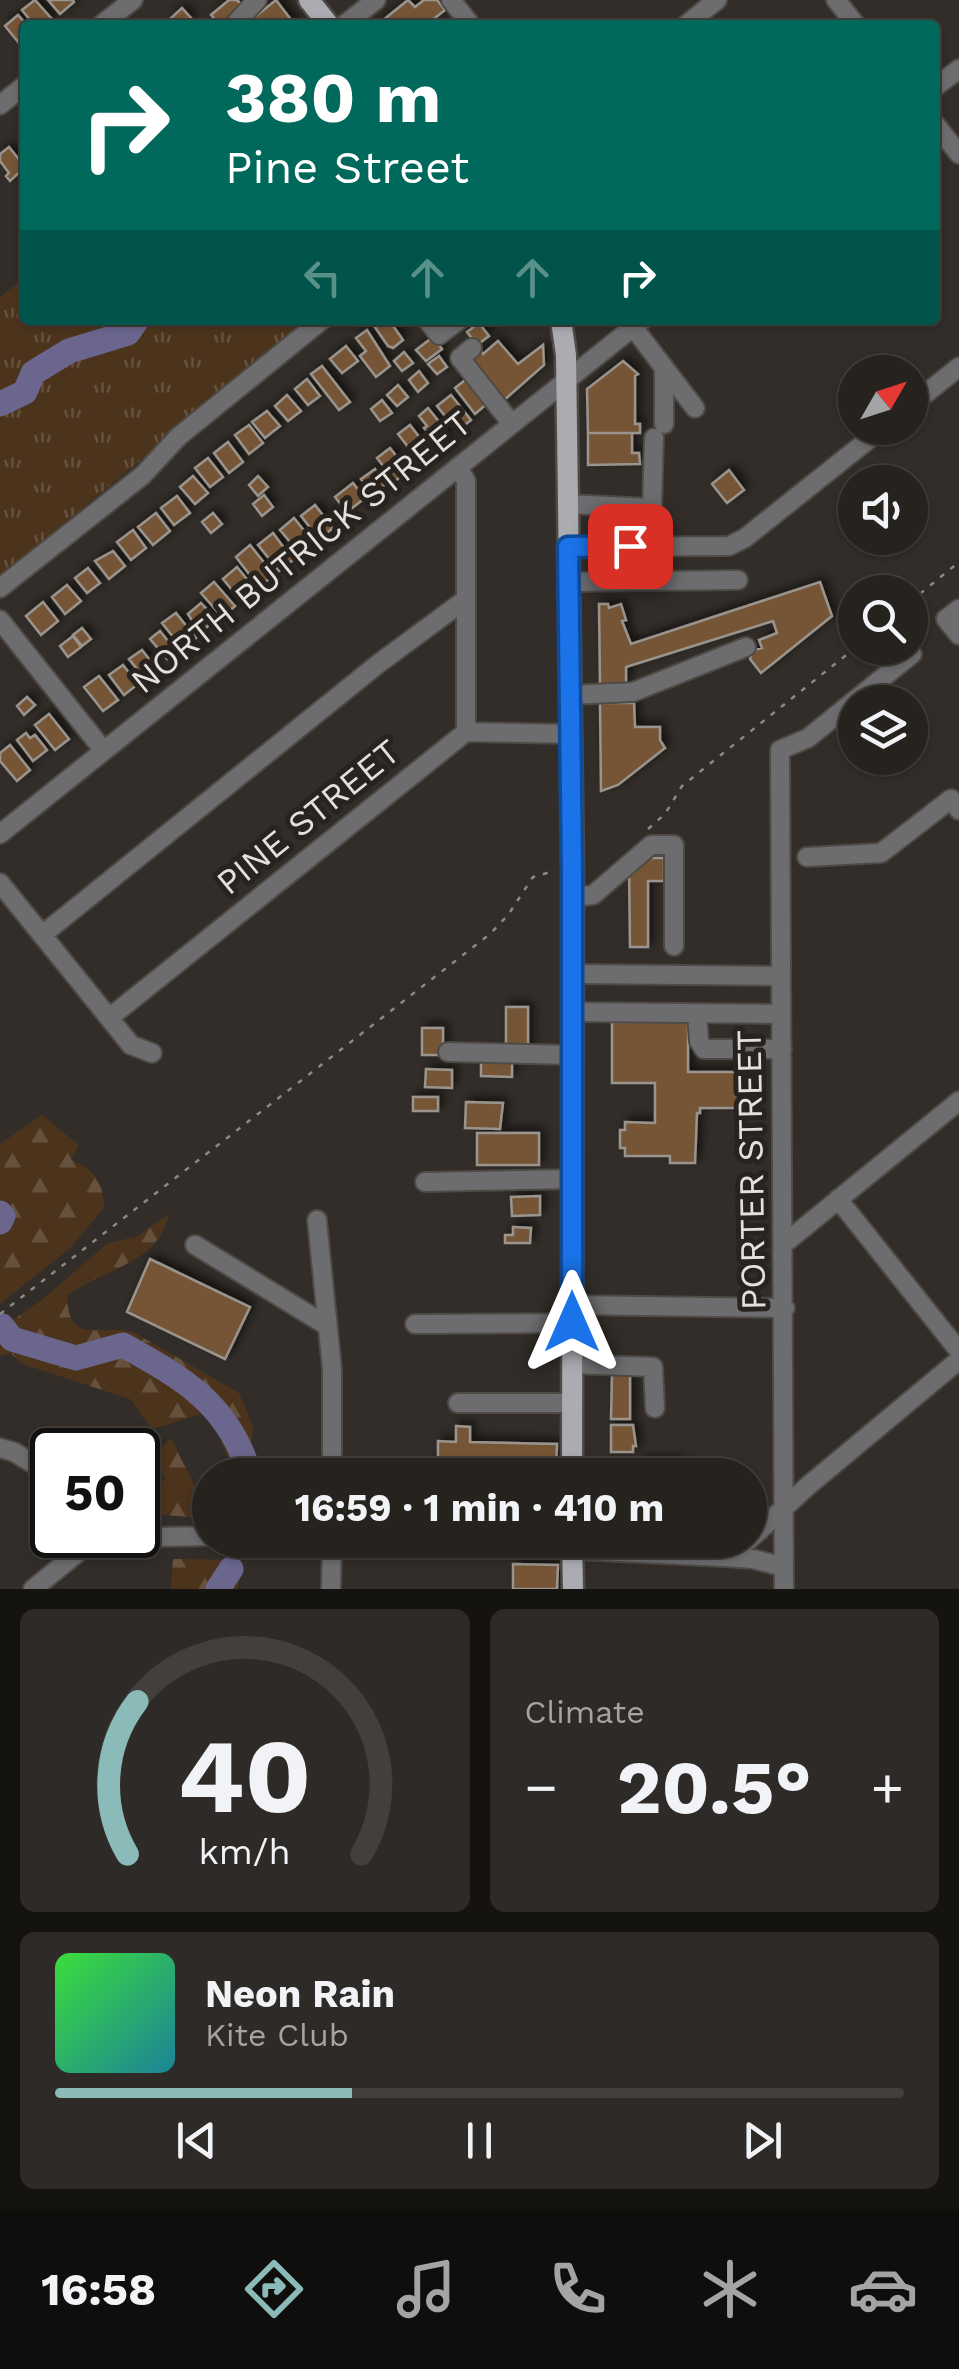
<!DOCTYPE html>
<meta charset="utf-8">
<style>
:root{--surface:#26221e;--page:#2e2a27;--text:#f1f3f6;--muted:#a4a4a4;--line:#423f3c;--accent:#8bbbb9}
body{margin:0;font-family:"Work Sans",sans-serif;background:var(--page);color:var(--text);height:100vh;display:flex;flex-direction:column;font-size:38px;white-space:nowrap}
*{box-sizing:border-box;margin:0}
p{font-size:32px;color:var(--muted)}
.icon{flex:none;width:55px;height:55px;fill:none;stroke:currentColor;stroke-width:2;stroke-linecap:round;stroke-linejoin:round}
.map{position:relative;height:1589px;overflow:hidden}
.panel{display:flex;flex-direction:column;gap:20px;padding:20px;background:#151310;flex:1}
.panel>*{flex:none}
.guide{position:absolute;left:20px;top:20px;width:920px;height:305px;border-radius:10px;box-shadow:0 2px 8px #0004,0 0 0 2px var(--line);background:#00695c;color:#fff;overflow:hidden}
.needle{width:65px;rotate:51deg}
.buttons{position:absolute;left:838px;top:355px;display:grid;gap:20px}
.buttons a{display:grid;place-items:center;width:90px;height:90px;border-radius:50%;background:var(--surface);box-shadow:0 2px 8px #0004,0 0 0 2px var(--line);font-size:50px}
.speed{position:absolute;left:30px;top:1428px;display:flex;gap:20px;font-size:50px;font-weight:700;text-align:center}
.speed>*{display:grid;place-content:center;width:130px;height:130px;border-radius:50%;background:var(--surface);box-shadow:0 2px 8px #0004,0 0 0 2px var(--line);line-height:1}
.speed .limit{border:5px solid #111;border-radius:15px;background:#fff;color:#111}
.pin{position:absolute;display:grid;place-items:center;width:85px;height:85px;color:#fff;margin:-42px;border-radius:20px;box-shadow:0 5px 15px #0006}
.me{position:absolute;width:110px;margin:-55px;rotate:0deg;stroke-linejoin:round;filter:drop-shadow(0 0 8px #0008)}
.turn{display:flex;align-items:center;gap:35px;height:210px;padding:0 40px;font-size:45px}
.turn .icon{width:130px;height:130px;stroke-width:2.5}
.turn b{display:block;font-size:70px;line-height:85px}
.lanes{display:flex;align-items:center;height:95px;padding:0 40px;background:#0003;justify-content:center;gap:50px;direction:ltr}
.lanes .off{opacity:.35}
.big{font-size:75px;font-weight:700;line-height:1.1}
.panel .widget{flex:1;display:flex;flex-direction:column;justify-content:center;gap:15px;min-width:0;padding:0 35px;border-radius:15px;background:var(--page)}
.panel .dial{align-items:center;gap:0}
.dial svg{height:260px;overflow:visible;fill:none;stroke:var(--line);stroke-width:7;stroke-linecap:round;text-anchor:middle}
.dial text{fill:var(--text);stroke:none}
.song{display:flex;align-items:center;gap:30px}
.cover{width:120px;height:120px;border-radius:15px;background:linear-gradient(135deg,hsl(120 70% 55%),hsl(190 70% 35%))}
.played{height:10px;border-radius:5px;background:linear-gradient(90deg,var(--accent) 35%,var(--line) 35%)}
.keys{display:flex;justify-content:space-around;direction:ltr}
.heat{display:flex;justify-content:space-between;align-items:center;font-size:55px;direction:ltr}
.panel .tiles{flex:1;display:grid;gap:20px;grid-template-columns:1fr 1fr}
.widget:last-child{grid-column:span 2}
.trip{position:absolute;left:192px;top:1458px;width:575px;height:100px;border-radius:50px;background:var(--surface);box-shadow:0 2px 8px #0004,0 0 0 2px var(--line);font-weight:700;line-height:100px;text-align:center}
.tab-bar{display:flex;height:160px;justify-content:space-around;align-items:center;background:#0f0e0c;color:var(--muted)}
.tab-bar .icon{width:70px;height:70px}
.tab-bar .selected{color:var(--accent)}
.tab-bar b{font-size:45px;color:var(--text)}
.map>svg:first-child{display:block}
.forest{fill:url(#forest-firs)}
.park{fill:url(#park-tufts)}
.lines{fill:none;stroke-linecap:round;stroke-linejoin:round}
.river{stroke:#6a668e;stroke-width:25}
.building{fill:#745435;stroke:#9a948e;stroke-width:2.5;filter:url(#shadow)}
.minor-casing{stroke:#4e4a45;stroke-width:22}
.major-casing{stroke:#4e4a45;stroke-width:25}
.path{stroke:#8c8884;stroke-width:2.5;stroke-dasharray:5 8;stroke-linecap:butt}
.minor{stroke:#6d6d70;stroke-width:18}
.major{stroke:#ababb2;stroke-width:20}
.route-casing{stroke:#114b97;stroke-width:25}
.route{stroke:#1a73e8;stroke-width:18}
.labels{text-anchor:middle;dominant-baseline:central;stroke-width:10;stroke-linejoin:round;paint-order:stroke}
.street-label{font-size:35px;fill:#e3e0dd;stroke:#28231f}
</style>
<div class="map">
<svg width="959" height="1589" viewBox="0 0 959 1589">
<defs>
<pattern id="forest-firs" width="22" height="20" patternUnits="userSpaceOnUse" patternTransform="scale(2.5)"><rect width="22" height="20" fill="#4c341c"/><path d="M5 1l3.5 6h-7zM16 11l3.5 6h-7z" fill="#66513d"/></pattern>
<pattern id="park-tufts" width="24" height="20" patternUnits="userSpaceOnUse" patternTransform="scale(2.5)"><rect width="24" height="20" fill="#4c341c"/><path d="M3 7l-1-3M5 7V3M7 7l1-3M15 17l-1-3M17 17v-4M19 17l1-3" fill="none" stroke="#66513d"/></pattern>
<filter id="shadow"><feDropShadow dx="4.5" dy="-4.5" stdDeviation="5" flood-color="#0009"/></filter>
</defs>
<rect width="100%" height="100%" fill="#322d28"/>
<path class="forest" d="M42,1115L79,1145L71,1159C95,1172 103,1180 104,1208L69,1249L0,1304V1144Z
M169,1214C158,1265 105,1267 67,1296C68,1346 100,1324 133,1332L239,1393L253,1427L249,1458L276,1468L277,1475H234L210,1411L152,1429L130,1399L23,1364L10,1353L0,1356V1329L43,1299L108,1243L136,1237Z
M171,1438L208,1513L203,1518L151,1514L149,1511L152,1497L165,1479C158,1460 155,1452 171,1438Z
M173,1559L241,1560L238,1589H171Z"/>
<path class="park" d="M25,277V320H311L0,576V297Z"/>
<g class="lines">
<path class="river" d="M0,404L25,392L33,373L69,351L128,333L137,320
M0,1213L3,1216L0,1222
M2,1326L12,1339L76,1358L123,1345C184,1379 229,1404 250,1475
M218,1589L231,1569"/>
</g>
<path class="building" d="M35,0L52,19L44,25H34L22,10Z
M48,0H73L74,2L60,14Z
M229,0H237L245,8L225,25H220L211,15Z
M276,0L295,25H246V24Z
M408,0L415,7L424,0H437L445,10L426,25H377Z
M182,8L191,18L183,25H177L171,18Z
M18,15L27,25L25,38L19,43L5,26Z
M9,147L25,167L10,181L6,176L9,173L0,161V154Z
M370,320H389L403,340L393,348L388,346Z
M479,323L489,336L477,345L467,332Z
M367,330L390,366L376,377L360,356L366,351L356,338Z
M433,337L442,349L426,361L416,350Z
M498,341L518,364L543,345L544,365L502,402L467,361L480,350L483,354Z
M346,346L358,361L342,373L330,359Z
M404,352L413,363L402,371L394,361Z
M439,356L447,367L437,374L428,364Z
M623,361L638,374L635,376V424H640V433H588L587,389Z
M322,366L350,402L339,410L311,374Z
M419,371L428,383L418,392L409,380Z
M469,377L489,402L475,414L455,388Z
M307,379L320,396L308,405L295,389Z
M398,385L408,397L397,406L387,395Z
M287,395L301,411L288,421L275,406Z
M451,395L471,420L457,431L437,406Z
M382,400L392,413L380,421L371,409Z
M428,408L449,434L440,445L424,428L427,426L419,416Z
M267,411L280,426L265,438L252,422Z
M249,425L263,443L249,454L235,435Z
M410,425L431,452L419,461L398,434Z
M588,433H632V453H639L640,464L588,465Z
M228,442L243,462L229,473L214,453Z
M390,448L408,471L395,481L377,458Z
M208,458L223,477L210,487L195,468Z
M375,469L386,484L372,494L361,479Z
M729,470L744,490L727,503L712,484Z
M193,476L208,493L195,504L180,487Z
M258,476L268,487L258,496L249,485Z
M353,483L365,498L347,512L335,497Z
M264,495L273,507L262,516L253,504Z
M177,496L190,513L174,525L161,508Z
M315,505L333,528L319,539L301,516Z
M156,513L170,531L153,545L138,527Z
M213,513L222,524L211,533L202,522Z
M294,518L314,543L300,554L280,530Z
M133,530L146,548L131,560L117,542Z
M273,533L293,560L279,571L258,545Z
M250,545L274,575L259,587L236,557Z
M113,551L125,566L109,579L95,561Z
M237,567L255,589L241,601L223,579Z
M88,568L100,583L87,593L75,578Z
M214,582L235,606L222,617L201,593Z
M820,582L832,616L761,673L750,659L753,650L762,648L759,640L777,633L773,621L626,667V685H600L599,604H608L609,608L621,604L626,620L622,621L631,644Z
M67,585L81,601L65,614L52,597Z
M43,602L58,621L41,635L26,616Z
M201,603L216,619L200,633L188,614Z
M176,613L196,638L182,648L162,623Z
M82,628L91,639L82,646L73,635Z
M160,631L176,651L167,659L150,639Z
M73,636L81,647L68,657L60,646Z
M142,650L157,669L144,678L129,659Z
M123,665L138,684L124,695L109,675Z
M99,676L118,700L103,711L84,687Z
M27,697L35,705L24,715L17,706Z
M600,703H634L635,727H660V740L665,748L618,785L601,791Z
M49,714L69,739L55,750L35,725Z
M26,733L30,738L35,735L47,750L33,761L17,740Z
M10,745L30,770L17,781L0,761V753Z
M637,858H664V881H648V947H630L629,866Z
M506,1007H528V1050H506Z
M612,1022H688V1072H748V1108H700V1113H697L695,1163H670V1156H625V1148H620V1130H625V1122L655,1123V1083H612Z
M422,1028H443V1055H422Z
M512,1059V1077L481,1076V1061Z
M426,1069L452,1070V1088L425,1087Z
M413,1097H438V1111H413Z
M466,1102L503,1103L500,1129L465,1128Z
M477,1133H539V1165H477Z
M540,1196V1215L512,1216L511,1197Z
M513,1227L531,1228L530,1243H505V1235H513Z
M150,1259L250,1307L225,1359L127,1312Z
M612,1374H630V1419H611Z
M611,1425H633L636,1446H633V1452H611Z
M456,1426L470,1427V1442L557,1444L556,1475L438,1474V1441L456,1442Z
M642,1462H677V1475H642Z
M513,1564L558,1565L557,1589H513Z"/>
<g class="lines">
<g class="minor-casing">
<path id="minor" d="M451,0L471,25
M836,0L856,25
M101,25L133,0
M234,25L257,0
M344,25L376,0
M686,25L717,0
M935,87L959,69
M0,105L25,85
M935,124L959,154
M427,320L439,335L459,320
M633,327L695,408
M472,348L460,358L512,424
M664,367V424
M910,406L959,367
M458,467L466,481V732
M567,504L652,508L654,438
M630,546L631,507
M568,547L729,546L745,538L883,428
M569,582L738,580
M0,588L143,475L178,437L322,320
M959,609L946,619L959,635
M0,620L104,751
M570,695L633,692L746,647
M0,834L642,320
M807,857L881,853L951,799L959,810
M0,883L131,1045L152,1053
M572,897L593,895L651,845H674V946
M42,935L378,664L466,599
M572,974L781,976
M573,1012L781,1014
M697,1014L699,1041L704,1049H782
M109,1018L466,732L571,734
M448,1052L572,1055
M425,1182L572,1179
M838,1199L959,1351
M317,1220L332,1369V1475
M785,1243L959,1101
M195,1245L326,1325
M572,1305L785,1308
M415,1324L572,1323
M572,1364L653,1367L655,1408
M458,1403H572
M0,1448L14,1452L52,1475
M572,1470L635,1471V1475
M750,1539L809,1485L959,1360
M368,1540L724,1557L749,1540
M725,1557L753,1559L784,1567
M33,1589L86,1546L106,1538L210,1536
M331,1589L332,1540
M784,1589L780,750L808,738L912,654"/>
</g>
<g class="major-casing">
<path id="major" d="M309,0L329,25
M561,320L566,355L573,870L572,1475
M572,1540L573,1589"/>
</g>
<path class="path" d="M910,602L959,562
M648,829L665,814L682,786L855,648
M0,1314L490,934L508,915L533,877L554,871"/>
<use href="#minor" class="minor"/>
<use href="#major" class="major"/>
</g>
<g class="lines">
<g class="route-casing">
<path id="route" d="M572,1322V870L568,547L630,546"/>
</g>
<use href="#route" class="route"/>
</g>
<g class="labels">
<g class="street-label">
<text transform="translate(301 552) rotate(-39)">NORTH BUTRICK STREET</text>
<text transform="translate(308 817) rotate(-39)">PINE STREET</text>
<text transform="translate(751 1170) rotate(-91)">PORTER STREET</text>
</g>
</g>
</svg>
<div class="buttons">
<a><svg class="needle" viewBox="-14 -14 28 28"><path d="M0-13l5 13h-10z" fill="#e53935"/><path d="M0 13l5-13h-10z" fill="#a4a4a4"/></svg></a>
<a><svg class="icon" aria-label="sound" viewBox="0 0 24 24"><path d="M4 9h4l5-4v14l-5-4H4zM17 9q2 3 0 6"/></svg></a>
<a><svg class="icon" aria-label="search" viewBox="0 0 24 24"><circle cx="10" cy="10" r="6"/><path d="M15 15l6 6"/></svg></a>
<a><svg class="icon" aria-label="layers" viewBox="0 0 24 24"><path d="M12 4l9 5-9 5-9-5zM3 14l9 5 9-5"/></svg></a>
</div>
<div class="speed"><div class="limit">50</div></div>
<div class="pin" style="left:630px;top:546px;background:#d93025"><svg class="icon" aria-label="arrive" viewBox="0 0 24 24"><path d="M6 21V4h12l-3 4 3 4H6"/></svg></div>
<svg class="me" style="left:572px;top:1322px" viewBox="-20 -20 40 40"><path d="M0-17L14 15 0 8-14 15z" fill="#1a73e8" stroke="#fff" stroke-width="4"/></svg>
<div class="trip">16:59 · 1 min · 410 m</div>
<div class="guide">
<div class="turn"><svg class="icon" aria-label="right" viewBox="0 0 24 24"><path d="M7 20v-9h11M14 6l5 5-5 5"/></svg><div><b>380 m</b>Pine Street</div></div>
<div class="lanes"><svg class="icon off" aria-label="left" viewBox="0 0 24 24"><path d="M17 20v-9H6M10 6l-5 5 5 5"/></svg><svg class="icon off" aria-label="ahead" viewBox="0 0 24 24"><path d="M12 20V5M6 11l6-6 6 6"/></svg><svg class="icon off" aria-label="ahead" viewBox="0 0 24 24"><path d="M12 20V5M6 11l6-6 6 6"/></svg><svg class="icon" aria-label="right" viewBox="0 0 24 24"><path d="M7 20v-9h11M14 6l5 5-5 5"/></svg></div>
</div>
</div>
<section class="panel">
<div class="tiles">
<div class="widget dial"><svg viewBox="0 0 100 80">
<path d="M14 69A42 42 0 1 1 86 69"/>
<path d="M14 69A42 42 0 0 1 17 22" stroke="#8bbbb9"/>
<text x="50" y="56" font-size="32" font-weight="700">40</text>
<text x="50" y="72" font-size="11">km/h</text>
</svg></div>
<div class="widget"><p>Climate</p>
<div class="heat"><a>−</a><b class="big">20.5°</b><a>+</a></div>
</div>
<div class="widget">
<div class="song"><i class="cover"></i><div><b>Neon Rain</b><p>Kite Club</p></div></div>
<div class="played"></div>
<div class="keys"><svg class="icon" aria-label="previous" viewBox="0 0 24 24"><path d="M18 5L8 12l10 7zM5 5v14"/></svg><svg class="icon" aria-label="pause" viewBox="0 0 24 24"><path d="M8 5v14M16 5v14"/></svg><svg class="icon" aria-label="next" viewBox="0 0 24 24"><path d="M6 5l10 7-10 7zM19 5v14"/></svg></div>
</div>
</div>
</section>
<nav class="tab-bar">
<b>16:58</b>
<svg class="icon selected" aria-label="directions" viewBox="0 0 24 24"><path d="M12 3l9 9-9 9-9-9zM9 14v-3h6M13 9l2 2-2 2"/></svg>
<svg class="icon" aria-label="music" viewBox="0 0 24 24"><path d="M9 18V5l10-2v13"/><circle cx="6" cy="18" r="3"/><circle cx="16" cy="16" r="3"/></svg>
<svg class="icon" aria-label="phone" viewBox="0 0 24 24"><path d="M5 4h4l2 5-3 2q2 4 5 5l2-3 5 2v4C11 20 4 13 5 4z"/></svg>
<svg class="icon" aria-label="climate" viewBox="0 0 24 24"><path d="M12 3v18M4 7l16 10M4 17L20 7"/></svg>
<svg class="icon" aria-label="car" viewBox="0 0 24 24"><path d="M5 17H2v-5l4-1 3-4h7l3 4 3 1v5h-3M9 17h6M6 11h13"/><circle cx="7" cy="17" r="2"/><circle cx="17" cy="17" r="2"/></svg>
</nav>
